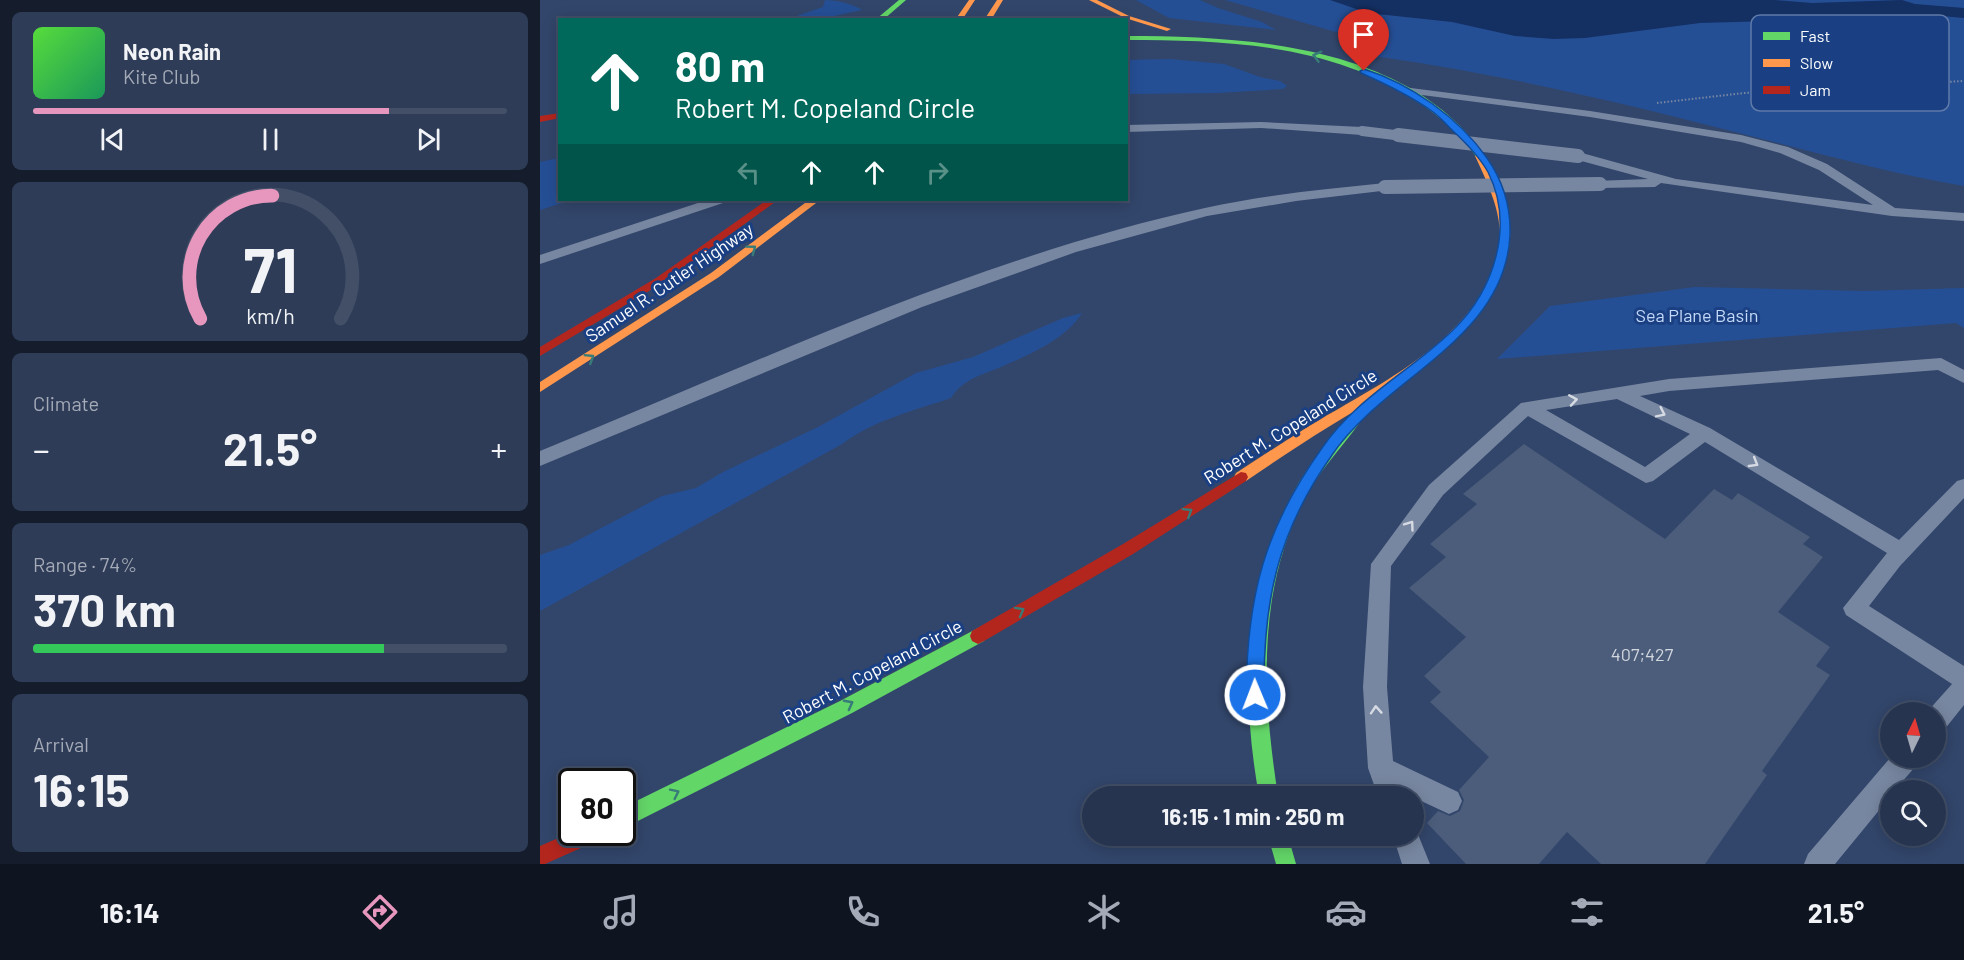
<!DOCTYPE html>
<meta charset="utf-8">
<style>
:root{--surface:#263450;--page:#2e3c57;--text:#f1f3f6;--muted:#a4aab7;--line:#424f67;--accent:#e797bd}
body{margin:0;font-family:Barlow,sans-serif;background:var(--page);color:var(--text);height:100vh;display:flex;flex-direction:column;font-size:22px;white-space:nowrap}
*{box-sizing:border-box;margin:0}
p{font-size:20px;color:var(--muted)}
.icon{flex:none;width:33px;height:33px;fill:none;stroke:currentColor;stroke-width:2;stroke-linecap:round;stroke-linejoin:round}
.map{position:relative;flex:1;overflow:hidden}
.side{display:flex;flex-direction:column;gap:12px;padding:12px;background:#151d2c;width:540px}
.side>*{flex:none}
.guide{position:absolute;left:18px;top:18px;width:570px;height:183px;border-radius:0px;box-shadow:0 3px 15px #0003,0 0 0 2px var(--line);background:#00695c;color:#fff;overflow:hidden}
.needle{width:39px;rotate:5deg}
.fabs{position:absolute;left:1340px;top:702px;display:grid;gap:12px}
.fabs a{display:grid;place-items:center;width:66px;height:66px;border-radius:50%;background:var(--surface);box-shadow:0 3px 15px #0003,0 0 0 2px var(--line);font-size:30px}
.speed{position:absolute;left:18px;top:768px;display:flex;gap:12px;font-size:30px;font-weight:700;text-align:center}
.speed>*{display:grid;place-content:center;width:78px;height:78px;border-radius:50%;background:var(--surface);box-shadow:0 3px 15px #0003,0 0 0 2px var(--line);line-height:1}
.speed .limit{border:3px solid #111;border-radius:9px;background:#fff;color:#111}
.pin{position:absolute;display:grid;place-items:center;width:51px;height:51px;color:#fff;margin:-62px -26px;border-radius:50% 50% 50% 0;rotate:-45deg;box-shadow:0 0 6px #0007}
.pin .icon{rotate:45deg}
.me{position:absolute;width:66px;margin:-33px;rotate:359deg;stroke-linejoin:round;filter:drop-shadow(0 0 4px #0008)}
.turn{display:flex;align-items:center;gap:21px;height:126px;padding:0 18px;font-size:27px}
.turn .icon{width:78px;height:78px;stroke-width:2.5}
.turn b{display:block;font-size:42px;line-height:51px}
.lanes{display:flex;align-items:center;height:57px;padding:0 18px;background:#0003;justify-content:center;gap:30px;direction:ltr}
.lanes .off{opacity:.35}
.big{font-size:45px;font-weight:700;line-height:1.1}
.side .widget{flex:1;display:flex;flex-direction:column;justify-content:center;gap:9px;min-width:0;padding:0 21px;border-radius:9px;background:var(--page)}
.side .dial{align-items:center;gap:0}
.dial svg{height:156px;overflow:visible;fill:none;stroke:var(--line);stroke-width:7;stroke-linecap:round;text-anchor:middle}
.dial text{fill:var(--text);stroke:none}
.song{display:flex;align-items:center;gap:18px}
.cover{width:72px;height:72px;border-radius:9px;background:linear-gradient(135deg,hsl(110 70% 55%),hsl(150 70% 35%))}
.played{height:6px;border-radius:3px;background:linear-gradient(90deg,var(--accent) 75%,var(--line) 75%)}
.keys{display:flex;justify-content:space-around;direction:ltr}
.heat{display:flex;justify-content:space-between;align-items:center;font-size:33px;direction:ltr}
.charge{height:9px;border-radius:4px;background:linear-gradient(90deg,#34c759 74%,var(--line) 0)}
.trip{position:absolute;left:542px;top:786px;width:342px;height:60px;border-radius:30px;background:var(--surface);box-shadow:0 3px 15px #0003,0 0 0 2px var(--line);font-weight:700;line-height:60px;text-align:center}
.menu{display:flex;height:96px;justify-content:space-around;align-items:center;background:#0f1520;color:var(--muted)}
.menu .icon{width:42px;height:42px}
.menu .selected{color:var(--accent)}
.menu b{font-size:27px;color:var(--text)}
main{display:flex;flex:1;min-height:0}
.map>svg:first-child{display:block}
.green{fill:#254f95}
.water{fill:#142f62}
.building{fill:#4b5d7a}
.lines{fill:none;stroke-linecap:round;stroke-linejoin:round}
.path{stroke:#7887a1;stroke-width:2;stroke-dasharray:1.5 2;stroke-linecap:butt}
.lane{fill:#7887a1;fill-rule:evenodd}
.fast{fill:#63d668;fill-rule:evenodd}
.slow{fill:#ff974d;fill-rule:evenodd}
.jam{fill:#b3261e;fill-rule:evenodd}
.lane-bridge-far1{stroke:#7887a1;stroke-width:10}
.lane-bridge{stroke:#7887a1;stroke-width:14}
.oneway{stroke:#377c78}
.oneway2{stroke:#d6dbe3}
.route{fill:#1a73e8;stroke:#114b97;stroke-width:1.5}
.labels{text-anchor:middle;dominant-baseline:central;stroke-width:6;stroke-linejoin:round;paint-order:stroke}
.street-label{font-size:18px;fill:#fff;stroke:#1a4083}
.park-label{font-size:18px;fill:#c4d8f8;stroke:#1a4083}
.near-number-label{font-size:18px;fill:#d2d6de}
.key{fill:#1a4083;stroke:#5f79a8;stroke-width:1.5}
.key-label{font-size:16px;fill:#fff}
</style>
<main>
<section class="side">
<div class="widget">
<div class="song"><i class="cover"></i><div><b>Neon Rain</b><p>Kite Club</p></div></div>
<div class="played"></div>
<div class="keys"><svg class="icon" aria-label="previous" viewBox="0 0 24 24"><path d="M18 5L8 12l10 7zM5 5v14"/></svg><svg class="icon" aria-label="pause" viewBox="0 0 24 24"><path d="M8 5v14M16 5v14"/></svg><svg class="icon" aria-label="next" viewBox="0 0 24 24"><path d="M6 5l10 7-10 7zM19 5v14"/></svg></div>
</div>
<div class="widget dial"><svg viewBox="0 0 100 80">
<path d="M14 69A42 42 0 1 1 86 69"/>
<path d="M14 69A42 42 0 0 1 51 6" stroke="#e797bd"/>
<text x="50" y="56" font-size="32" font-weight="700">71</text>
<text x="50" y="72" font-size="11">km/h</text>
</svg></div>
<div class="widget"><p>Climate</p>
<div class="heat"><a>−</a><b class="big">21.5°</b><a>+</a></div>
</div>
<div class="widget"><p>Range · 74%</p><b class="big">370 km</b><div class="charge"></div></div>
<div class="widget"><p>Arrival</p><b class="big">16:15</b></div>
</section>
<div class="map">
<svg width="1424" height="864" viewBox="0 0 1424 864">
<rect width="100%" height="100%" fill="#32466b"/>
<path class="green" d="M285,0C296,0 313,4 322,10L280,19H248L283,7Z
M596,0H660L678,8L722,22L736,30L629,18Z
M685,0H1424V186C1348,173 1274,152 1199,133C1071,100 940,69 809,53L834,43Z
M630,59L684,64L720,77L740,81L747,86L743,89L678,93L587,94V60Z
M19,158L20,200H31L0,210V162Z
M1155,287L1324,291L1424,288V328L1416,323L957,359L1010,306Z
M542,313C526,339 489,355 461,367C442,375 423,379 411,398C373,411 334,420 302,444L0,611V555L29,545L122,496L156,488L183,472L278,427L376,373L433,357L523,318Z"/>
<path class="water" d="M790,0H1235L1272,3L1362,0L1375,4L1424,8V18L1391,15L1343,18L1160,23L1045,38L1014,39L975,36L912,22L828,13Z"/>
<path class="building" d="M984,444L1125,539L1174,489L1192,500L1198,493L1270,537L1263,544L1283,557L1238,612L1290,647L1276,666L1290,675L1222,771L1227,775L1165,864H1061L1027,832L999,864H926L887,823L898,811L910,816L920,811L924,800L919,790L949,757L890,702L901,692L884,676L926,637L869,588L906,557L890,544L937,504L923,494Z"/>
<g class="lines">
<path class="path" d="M1117,103L1204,93L1424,81"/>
<path class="lane" d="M863,87L1050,111L1201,135L1248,147L1287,164L1355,208L1424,213V221L1352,216L1121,183L1115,187L1060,188L1055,187L1054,184L1055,181L1108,179L1034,159V153H1042L1136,179L1333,205L1279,170L1240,153L1201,142L1050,117L859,92L858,90Z
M721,122L822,127L828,131L822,135L721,128L586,132V125Z
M845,183L850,184L851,187L850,190L756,201L667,216L536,252L382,307L0,466V451C216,363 436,258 665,208C724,195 785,189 845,183Z
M167,200H185L183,203L0,264V255Z
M1401,358L1424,370V383L1398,370L1129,391L1100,396L1170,428L1359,540L1417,481L1424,479V498L1360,566L1329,606L1424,666V705L1404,730L1395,734V712H1387L1412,684L1306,615L1303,608L1347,553L1165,442L1113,481L1106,483L988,416L903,495L851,566L847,687L853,761L918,792L922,801L918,810L909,814L862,792L864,796H838L828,768L823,687L831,564L889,485L981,403L1129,379ZM1077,399L1150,434L1105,467L1006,410Z
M1350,758H1378L1375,767L1355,790H1350V797L1295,864H1264L1268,854Z
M873,826L875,827L890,864H862L853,836H873Z"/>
<path class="fast" d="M359,0H366L343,20H335Z
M586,36C707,36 869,45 945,156L937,158C923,137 905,121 885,107C798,44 689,40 586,40Z
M819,408L826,413C809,440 785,463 769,491C716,585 722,693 738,796H719C700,690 703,578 759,482C775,456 795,433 814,410Z
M438,628L444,631L446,636L444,641L312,713L82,829V808L300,701Z
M728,836H748L756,864H736Z"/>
<path class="slow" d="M429,0H435L422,20H415Z
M457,0H463L451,20H444Z
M549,0H557L589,16L631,29L627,31L585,18Z
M940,153L945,156C957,183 975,216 969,247C954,335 859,384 790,426C762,443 734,462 706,481H696L694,477L696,473C724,455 752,436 781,419C849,379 943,333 959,247C964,216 948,184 935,156Z
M269,200H280L179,277L0,392V382L171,273Z"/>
<path class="jam" d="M20,113V118L0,122V116Z
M227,200H238L124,282L0,356V347L116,278Z
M701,472L706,473L708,477L706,481L593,554L444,641L438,644L432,641L430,636L432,631L583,544Z
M32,832H64L61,839L5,864H0V846Z"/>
<path class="lane-bridge-far1" d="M822,131L871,137"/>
<path class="lane-bridge" d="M858,135L1038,156
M845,187L1060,184"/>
</g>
<defs><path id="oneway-chevron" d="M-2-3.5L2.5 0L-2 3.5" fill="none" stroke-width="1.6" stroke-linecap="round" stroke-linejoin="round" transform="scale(1.5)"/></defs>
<g class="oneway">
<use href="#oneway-chevron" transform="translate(777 56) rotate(-165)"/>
<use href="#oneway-chevron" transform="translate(212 249) rotate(-37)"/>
<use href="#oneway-chevron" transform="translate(50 358) rotate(-32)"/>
<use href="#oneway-chevron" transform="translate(648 512) rotate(-32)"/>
<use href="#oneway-chevron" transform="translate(480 611) rotate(-29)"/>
<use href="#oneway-chevron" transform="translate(309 704) rotate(-28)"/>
<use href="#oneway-chevron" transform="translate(135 793) rotate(-26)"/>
</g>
<g class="oneway2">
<use href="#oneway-chevron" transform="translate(1033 400) rotate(-9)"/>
<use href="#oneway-chevron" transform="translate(1121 413) rotate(26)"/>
<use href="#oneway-chevron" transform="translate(1214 463) rotate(31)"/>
<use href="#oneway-chevron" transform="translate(870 525) rotate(-54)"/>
<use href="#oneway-chevron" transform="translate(836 710) rotate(-94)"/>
</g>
<path class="route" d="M824,69C871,84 918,117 947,158C963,181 971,207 970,235C965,340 845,377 792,455C737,533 723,601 724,695L721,701L715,703L709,701L706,695C707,597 724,529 782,448C816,398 871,371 913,330C954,290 975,226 948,172C939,156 926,143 913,131C906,124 900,117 893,112C871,96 846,84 821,73L820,71Z"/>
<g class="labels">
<g class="street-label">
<text transform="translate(129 282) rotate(-34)">Samuel R. Cutler Highway</text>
<text transform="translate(750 426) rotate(-32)">Robert M. Copeland Circle</text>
<text transform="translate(332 671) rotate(-28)">Robert M. Copeland Circle</text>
</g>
<g class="park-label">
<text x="1157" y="315">Sea Plane Basin</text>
</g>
<g class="near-number-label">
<text x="1102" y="654">407;427</text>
</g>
</g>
<rect x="1211" y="15" width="198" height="96" rx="9" class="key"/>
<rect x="1223" y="32" width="27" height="8" fill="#63d668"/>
<rect x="1223" y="59" width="27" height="8" fill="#ff974d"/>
<rect x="1223" y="86" width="27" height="8" fill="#b3261e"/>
<g class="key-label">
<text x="1260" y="42">Fast</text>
<text x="1260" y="69">Slow</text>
<text x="1260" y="96">Jam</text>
</g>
</svg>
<div class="fabs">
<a><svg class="needle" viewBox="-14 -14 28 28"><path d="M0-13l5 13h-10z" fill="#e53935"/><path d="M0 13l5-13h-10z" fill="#a4aab7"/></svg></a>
<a><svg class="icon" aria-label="search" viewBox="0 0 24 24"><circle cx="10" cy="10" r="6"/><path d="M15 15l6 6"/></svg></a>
</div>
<div class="speed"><div class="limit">80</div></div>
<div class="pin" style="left:824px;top:71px;background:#d93025"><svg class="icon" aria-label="arrive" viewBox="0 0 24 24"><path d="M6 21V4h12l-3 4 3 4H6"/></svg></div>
<svg class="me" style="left:715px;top:695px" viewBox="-20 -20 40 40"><circle r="17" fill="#1a73e8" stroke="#fff" stroke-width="3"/><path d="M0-11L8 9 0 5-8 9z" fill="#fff"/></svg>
<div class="trip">16:15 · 1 min · 250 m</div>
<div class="guide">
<div class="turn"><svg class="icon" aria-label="ahead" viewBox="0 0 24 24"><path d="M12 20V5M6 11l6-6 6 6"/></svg><div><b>80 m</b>Robert M. Copeland Circle</div></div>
<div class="lanes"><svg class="icon off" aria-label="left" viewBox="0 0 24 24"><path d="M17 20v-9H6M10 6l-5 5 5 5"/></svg><svg class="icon" aria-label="ahead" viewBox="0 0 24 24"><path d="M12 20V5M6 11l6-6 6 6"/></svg><svg class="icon" aria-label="ahead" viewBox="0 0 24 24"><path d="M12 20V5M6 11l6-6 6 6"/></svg><svg class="icon off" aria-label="right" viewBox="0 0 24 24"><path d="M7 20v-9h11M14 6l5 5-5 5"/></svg></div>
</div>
</div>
</main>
<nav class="menu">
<b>16:14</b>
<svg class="icon selected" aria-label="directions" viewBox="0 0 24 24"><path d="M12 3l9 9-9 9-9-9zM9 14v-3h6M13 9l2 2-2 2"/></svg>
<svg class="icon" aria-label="music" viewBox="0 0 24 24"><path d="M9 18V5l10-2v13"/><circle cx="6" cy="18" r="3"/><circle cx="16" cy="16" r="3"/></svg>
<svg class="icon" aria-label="phone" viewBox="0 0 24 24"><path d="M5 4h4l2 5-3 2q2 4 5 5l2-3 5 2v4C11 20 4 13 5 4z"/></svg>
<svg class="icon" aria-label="climate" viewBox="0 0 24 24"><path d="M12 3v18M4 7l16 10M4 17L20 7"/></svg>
<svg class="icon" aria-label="car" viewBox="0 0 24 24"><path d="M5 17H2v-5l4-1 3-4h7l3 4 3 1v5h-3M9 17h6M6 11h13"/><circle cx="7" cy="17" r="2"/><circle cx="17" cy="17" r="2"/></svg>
<svg class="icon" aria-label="filters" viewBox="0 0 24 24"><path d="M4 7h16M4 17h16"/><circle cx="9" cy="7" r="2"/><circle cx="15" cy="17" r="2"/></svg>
<b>21.5°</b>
</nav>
